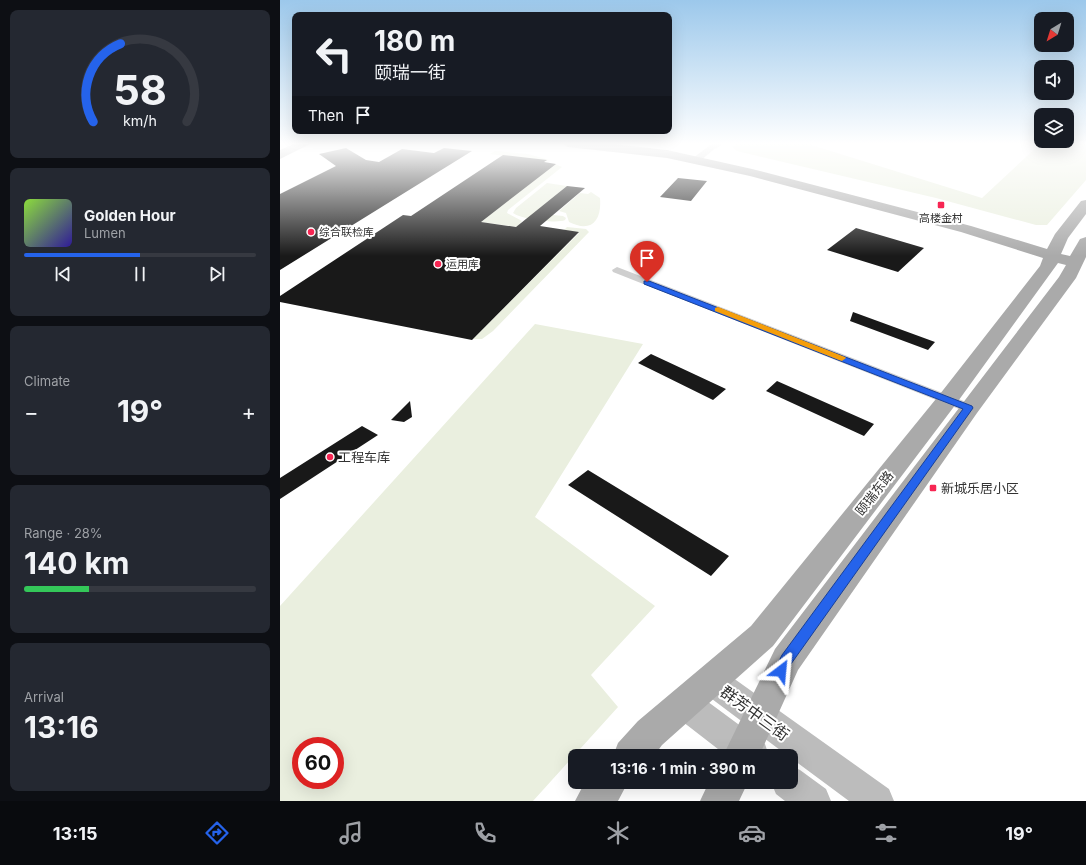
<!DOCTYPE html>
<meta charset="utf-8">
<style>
:root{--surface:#171b24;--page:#242831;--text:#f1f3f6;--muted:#9ea1a6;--line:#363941;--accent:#2563eb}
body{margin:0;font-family:Inter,"Noto Sans SC",sans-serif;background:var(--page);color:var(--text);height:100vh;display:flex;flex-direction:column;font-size:15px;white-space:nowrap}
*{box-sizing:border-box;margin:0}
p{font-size:13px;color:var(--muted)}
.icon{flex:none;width:22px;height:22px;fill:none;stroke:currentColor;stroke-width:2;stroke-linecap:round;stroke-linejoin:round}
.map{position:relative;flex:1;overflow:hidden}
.drawer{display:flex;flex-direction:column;gap:10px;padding:10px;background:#0d0f14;width:280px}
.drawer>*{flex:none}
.guide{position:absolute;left:12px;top:12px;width:380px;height:122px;border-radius:8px;box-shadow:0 4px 16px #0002;background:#171b24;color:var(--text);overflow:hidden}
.needle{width:26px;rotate:218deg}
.buttons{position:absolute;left:754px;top:12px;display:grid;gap:8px}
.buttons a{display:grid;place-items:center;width:40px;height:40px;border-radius:8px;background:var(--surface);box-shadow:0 4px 16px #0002;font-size:20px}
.speed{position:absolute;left:12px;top:737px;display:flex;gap:8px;font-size:20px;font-weight:700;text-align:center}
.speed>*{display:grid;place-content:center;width:52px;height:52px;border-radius:50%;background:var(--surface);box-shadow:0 4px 16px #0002;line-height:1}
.speed .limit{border:6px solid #d22;background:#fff;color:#111}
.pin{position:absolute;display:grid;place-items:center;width:34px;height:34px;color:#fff;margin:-41px -17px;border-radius:50% 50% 50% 0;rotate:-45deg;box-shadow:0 0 4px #0007}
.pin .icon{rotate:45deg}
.me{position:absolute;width:44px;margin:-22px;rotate:29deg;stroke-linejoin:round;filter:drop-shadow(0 0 3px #0008)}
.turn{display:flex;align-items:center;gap:14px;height:84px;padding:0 16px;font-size:18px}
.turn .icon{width:52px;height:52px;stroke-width:2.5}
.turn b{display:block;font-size:28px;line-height:34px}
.then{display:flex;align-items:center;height:38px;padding:0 16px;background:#0003;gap:8px;font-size:15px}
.big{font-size:30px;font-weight:700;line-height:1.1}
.drawer .widget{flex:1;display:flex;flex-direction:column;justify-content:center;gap:6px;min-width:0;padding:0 14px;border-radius:8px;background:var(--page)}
.drawer .dial{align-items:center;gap:0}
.dial svg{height:104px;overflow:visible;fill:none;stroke:var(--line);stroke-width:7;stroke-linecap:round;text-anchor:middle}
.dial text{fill:var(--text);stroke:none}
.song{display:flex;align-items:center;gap:12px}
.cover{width:48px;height:48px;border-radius:6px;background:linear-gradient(135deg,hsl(90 70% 55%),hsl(250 70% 35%))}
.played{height:4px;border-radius:2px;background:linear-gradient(90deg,var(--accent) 50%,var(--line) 50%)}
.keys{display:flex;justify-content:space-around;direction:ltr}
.heat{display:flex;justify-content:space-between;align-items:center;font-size:22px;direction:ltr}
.charge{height:6px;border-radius:3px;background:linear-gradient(90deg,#34c759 28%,var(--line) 0)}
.trip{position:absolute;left:288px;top:749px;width:230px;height:40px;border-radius:8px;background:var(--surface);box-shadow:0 4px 16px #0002;font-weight:700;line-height:40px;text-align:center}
.menu{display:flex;height:64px;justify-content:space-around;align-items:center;background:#090b0e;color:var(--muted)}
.menu .icon{width:28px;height:28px}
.menu .active{color:var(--accent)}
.menu b{font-size:18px;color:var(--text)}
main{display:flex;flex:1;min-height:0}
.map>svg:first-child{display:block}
.green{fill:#eaefdf;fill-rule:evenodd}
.building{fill:#191919}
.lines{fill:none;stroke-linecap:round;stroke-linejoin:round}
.minor{fill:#cfcfcf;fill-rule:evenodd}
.tertiary{fill:#cfcfcf;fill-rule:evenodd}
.secondary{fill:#bcbcbc;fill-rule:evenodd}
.primary{fill:#aaa;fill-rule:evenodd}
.route{fill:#2563eb;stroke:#184099}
.slow{fill:#f59e0b}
.poi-dot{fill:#f72653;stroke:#fff;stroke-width:1.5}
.labels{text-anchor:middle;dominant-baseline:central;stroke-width:4;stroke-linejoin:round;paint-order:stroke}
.far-poi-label{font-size:11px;fill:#323232;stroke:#fff;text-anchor:start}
.poi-label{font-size:13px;fill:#323232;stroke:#fff;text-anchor:start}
.street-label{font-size:13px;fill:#323232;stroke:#fff}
.near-street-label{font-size:16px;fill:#323232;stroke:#fff}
</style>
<main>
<section class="drawer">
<div class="widget dial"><svg viewBox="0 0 100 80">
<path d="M14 69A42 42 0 1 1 86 69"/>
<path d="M14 69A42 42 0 0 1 35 9" stroke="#2563eb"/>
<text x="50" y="56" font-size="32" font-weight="700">58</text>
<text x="50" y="72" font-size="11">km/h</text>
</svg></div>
<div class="widget">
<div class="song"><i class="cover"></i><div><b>Golden Hour</b><p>Lumen</p></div></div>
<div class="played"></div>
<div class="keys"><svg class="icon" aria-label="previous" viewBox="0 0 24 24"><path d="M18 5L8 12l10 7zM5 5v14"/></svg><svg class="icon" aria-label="pause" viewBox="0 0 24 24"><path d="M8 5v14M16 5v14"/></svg><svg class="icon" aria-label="next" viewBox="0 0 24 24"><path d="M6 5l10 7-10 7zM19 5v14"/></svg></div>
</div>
<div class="widget"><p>Climate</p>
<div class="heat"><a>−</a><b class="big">19°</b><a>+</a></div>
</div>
<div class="widget"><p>Range · 28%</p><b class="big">140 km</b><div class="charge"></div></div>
<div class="widget"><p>Arrival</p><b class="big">13:16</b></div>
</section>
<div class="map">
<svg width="806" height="801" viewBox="0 0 806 801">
<rect width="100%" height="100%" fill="#fff"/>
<path class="green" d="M459,143H525L702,198L761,143H806V180L767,225H756L656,198L457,151L452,147Z
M215,151L248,154L269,160L266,161L210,154Z
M275,164L282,167L228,210L227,213L242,221L237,227L201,222Z
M267,183L287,186L254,213L283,216L286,218L285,220C277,224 241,219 233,213L236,208Z
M311,192L320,198C322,221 311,233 289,222L286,213L279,211L300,193L308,194Z
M287,227L306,229L309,232L213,331L202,339H193L299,233L284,230Z
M255,324L363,344L255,517L375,606L311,675L338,707L253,801H0V606ZM21,746H55V780H21Z"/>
<path class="building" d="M66,148L86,160L99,162L122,149L154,153L164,148L192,151L0,270V194L56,166L39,154Z
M223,155L267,160L264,162L276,164L201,222L236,227L287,186L305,188L260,226L299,232L192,340L0,302V296L123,215L131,216Z
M398,178L427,181L411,201L380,197Z
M576,228L644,248L618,272L547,250Z
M573,312L655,342L648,350L570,321Z
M371,354L446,389L433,400L358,363Z
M497,381L594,424L584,436L486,391Z
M130,401L132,417L124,422L111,420Z
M82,426L98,435L0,499V478Z
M308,470L449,556L431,576L288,485Z"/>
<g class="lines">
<path class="minor" d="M337,267L694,405L696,408L694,411H684L333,272L332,270Z"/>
<path class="tertiary" d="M433,143H445L433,150L419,162H413L411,160L413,158Z"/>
<path class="secondary" d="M431,666L442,670L609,789L614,801H569L511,758V756H508L420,690L416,680L420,670Z
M405,689L416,693L485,744L489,756H447L394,715L390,704L394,693Z
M511,766L520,770L546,789L551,801H505L496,794L491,782H511Z"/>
<path class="primary" d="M16,143H32L0,159V150Z
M282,143H324L387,150L472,169L691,226L767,249L775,234L801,201L806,200V214L788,238L781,254L790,256L800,239L806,237V257L796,278L697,413L518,670L479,756H443L495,649L779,277L786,265L778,263L676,404L493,646L382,745L374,756H333L338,743L358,721L471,626L660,394L760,266L763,258L681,232L470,176L387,158L288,147Z
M305,782H348L338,801H295Z
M429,782H468L459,801H420Z"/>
</g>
<linearGradient id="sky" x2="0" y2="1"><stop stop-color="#9cc8eb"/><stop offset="0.56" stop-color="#fff"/><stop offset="1" stop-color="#fff" stop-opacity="0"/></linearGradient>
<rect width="806" height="256" fill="url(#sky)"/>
<path class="route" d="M364,281H369L692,406L693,408L511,664L506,675L501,677L496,675L494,671L502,655L683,409L364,284Z"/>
<path class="slow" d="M438,307L565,357L566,358L562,361L559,360L435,311V308Z"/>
<g class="poi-dot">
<rect x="657" y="201" width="8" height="8" rx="2"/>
<circle cx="31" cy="232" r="4"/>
<circle cx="158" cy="264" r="4"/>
<circle cx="50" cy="457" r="4"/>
<rect x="649" y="484" width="8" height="8" rx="2"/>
</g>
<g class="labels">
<g class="far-poi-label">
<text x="661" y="218" text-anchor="middle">高楼金村</text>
<text x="39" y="232">综合联检库</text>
<text x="166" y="264">运用库</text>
</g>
<g class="poi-label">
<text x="58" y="457">工程车库</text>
<text x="661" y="488">新城乐居小区</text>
</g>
<g class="street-label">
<text transform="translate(594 493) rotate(-52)">颐瑞东路</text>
</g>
<g class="near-street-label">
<text transform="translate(475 713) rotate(36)">群芳中三街</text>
</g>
</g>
</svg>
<div class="buttons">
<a><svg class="needle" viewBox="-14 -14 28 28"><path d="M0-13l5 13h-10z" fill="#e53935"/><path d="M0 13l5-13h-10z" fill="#9ea1a6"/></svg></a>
<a><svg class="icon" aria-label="sound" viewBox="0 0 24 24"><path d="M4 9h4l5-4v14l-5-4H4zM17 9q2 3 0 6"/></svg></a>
<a><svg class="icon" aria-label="layers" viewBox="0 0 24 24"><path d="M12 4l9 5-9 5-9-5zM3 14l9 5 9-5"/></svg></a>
</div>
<div class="speed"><div class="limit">60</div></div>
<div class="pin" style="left:367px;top:282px;background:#d93025"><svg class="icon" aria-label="arrive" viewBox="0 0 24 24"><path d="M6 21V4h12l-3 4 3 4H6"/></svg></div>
<svg class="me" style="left:501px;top:671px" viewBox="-20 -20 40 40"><path d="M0-17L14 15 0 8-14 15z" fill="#2563eb" stroke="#fff" stroke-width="4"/></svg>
<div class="trip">13:16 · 1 min · 390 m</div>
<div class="guide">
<div class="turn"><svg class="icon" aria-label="left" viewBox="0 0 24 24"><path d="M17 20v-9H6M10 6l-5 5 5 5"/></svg><div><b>180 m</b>颐瑞一街</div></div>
<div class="then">Then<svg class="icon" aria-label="arrive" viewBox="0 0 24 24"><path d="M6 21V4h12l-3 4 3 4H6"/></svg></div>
</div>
</div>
</main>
<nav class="menu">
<b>13:15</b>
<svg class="icon active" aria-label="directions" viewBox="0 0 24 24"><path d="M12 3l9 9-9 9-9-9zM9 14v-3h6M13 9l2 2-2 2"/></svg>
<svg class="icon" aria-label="music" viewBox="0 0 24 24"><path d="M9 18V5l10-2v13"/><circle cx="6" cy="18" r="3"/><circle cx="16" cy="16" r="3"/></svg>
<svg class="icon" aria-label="phone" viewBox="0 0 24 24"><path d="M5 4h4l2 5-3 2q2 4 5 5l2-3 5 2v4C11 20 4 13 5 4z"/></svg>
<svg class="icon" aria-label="climate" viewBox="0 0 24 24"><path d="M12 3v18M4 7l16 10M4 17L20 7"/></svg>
<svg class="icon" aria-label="car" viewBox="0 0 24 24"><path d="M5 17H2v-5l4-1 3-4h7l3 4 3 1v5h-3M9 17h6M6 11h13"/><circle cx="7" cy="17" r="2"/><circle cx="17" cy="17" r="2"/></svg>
<svg class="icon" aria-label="filters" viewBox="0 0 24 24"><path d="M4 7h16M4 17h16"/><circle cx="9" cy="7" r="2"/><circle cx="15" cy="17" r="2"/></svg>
<b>19°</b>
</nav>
